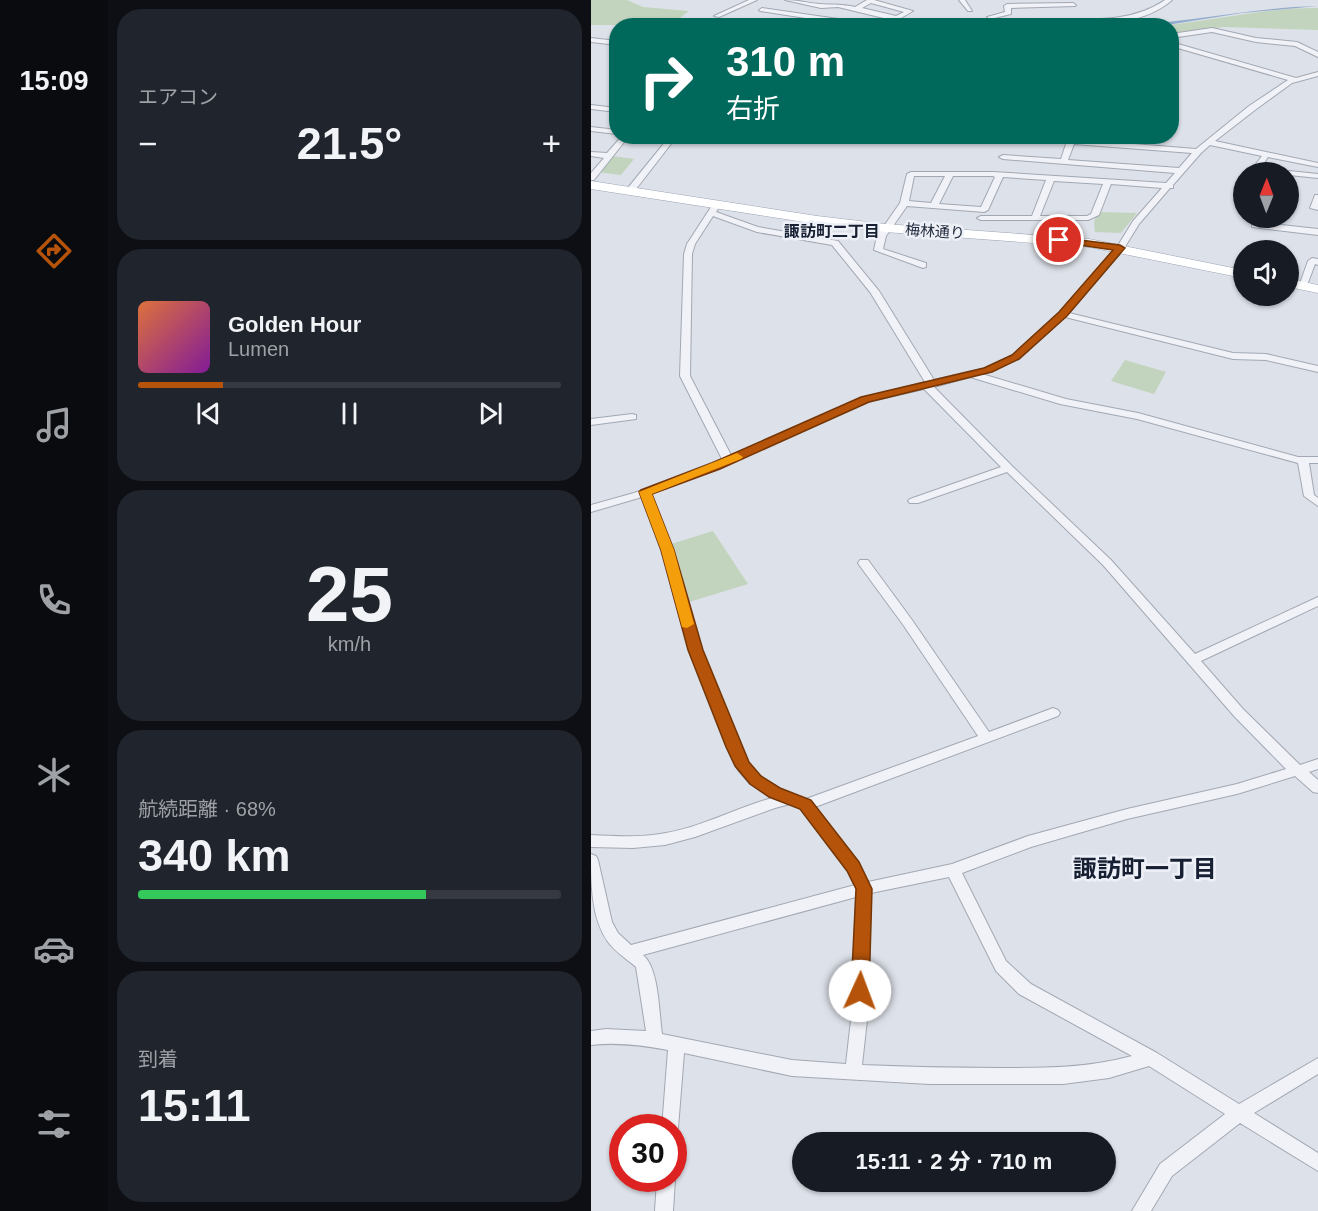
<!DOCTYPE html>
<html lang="ja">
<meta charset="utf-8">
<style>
:root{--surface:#171b24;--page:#20242c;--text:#f1f3f6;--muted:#9ea1a6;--line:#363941;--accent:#b45309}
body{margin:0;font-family:Helvetica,"Noto Sans JP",sans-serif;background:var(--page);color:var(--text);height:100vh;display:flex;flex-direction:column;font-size:22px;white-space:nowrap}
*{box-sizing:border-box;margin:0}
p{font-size:20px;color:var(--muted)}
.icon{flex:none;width:33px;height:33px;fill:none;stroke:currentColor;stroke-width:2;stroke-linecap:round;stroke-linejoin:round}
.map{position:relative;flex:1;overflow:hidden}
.side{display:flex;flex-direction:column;gap:9px;padding:9px;background:#0d0f14;width:483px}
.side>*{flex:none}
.banner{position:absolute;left:18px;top:18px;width:570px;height:126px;border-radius:24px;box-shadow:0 2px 4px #0004;background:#00695c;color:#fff;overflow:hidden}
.needle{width:39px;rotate:1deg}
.fabs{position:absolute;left:642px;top:162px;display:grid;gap:12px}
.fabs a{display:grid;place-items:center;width:66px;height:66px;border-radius:50%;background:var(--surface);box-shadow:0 2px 4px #0004;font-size:30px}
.speed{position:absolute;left:18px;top:1114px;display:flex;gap:12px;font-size:30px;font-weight:700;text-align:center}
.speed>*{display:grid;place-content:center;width:78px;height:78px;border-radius:50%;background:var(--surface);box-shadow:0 2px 4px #0004;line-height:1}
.speed .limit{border:9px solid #d22;background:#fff;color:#111}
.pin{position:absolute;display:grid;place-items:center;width:51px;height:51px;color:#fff;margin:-26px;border:3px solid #fff;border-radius:50%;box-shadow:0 2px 6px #0007}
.me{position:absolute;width:66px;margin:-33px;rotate:2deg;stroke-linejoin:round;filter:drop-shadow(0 0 4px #0008)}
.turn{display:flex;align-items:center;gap:21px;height:126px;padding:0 18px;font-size:27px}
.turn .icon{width:78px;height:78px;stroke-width:2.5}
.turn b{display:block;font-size:42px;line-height:51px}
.big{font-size:45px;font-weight:700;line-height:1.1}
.side .widget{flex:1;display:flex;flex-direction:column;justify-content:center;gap:9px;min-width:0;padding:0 21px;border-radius:24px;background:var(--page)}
.side .dial{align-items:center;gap:0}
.dial b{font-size:78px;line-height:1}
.song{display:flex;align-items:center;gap:18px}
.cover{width:72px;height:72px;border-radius:9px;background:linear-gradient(135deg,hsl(20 70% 55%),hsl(290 70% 35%))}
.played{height:6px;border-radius:3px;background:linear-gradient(90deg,var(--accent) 20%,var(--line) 20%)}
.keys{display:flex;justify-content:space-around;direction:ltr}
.heat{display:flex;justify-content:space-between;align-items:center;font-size:33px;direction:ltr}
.charge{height:9px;border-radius:4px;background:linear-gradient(90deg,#34c759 68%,var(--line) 0)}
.trip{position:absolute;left:201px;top:1132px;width:324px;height:60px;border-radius:30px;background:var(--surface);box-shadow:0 2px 4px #0004;font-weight:700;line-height:60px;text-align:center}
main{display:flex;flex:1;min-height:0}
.tab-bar{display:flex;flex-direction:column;width:108px;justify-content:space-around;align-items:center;background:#090b0e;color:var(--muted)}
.tab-bar .icon{width:42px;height:42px}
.tab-bar .current{color:var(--accent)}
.tab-bar b{font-size:27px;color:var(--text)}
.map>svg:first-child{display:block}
.green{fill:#c2d4bd}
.water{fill:#94adcd}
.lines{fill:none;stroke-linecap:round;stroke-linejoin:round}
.minor-casing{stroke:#a2a8b3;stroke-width:2}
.primary-casing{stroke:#9ba4b6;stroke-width:1}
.minor{fill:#f0f2f7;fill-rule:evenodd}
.primary{fill:#fff;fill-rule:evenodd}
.route{fill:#b45309;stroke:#753606;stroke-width:1.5}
.slow{fill:#f59e0b}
.labels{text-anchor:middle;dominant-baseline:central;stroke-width:5;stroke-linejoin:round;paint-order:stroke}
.far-street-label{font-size:15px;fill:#252e41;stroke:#edf0f6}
.far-neighbourhood-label{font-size:16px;font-weight:bold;fill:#171f32;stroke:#edf0f6}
.near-neighbourhood-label{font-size:24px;font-weight:bold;fill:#171f32;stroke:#edf0f6}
</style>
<main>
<nav class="tab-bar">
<b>15:09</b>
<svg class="icon current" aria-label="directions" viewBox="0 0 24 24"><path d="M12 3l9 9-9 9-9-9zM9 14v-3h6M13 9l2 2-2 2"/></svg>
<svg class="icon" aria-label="music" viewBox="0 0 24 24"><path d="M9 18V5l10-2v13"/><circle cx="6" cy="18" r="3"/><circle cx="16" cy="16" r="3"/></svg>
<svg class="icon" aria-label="phone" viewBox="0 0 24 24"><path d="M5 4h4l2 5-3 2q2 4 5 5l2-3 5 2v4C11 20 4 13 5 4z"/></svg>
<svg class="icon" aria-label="climate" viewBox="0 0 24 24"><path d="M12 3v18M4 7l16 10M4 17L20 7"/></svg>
<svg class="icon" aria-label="car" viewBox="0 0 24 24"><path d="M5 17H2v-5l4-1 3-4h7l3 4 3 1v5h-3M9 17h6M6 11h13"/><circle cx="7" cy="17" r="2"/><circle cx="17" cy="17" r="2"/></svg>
<svg class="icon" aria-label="filters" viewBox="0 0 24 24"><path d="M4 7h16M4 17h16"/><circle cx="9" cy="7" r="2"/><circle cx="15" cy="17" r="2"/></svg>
</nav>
<section class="side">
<div class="widget"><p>エアコン</p>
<div class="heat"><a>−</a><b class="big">21.5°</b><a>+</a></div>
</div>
<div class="widget">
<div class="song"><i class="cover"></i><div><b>Golden Hour</b><p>Lumen</p></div></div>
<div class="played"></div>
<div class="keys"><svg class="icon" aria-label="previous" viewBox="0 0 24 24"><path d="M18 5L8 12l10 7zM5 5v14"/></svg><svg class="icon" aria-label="pause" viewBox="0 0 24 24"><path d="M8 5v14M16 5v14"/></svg><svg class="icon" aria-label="next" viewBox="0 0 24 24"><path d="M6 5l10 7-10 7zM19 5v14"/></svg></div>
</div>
<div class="widget dial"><b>25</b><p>km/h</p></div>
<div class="widget"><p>航続距離 · 68%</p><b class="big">340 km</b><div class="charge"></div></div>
<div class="widget"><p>到着</p><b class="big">15:11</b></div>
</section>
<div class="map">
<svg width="727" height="1211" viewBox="0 0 727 1211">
<rect width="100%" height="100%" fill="#dde1e9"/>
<path class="green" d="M0,0H36L52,7L98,11L80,25H0Z
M727,8V30L633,27L581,34L580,26H562C617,23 672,7 727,8Z
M21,156L43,159L30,175L6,172Z
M506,212L546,213L530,233L504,232L503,222Z
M534,360L575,372L563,394L520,381Z
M122,531L157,584L95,603L77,545Z"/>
<path class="water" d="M727,6L651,13L576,25H521C539,21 557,23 576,22C626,17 676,7 727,6Z"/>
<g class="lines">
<g class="minor-casing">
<path id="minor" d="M158,0H166L128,17L123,16Z
M194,0C206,0 217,3 229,4C241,5 252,4 264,7L276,0H283L322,11L305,21L247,7L230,8ZM280,3L313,12L305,16L271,8Z
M368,0H374L381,11H377Z
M574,0H581C548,29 497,23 456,24C440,24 425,26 409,26C420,21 434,21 446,20C489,18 536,26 574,0Z
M482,3L485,5L484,6L420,8V14L399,19L396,17L414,12L413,6L416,4Z
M171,8L247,19L320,23L323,25L247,23L169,11L168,10Z
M621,28L665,38L706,42L727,52V57L704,46L665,42L621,32L580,38V34Z
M0,38L26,41V45L0,42Z
M580,42L705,78L727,72V76L701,83L664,110L624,141L727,163V167L677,157L667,172H659L671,156L619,145L610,153L582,185V188H579L548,224L532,250L478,313L642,353L675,354L727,366V372L675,360L642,359L474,317L428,359L391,374L475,399L547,413L707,457H727V463H718L723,495L727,498V506L713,496L707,463L546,419L469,404L379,377L343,387L421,466L520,560L604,654L727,597V606L610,661L652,709L709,765L727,759V769L718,772L727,780V793L722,792L704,776L646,794L536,819L440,847L371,873L415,961L440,984L566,1053L648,1104L727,1058V1074L663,1113L727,1153V1171L649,1123L581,1176L560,1211H541L569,1164L634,1114L558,1066L518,1078L472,1084H338L201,1076L93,1053L87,1128L82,1135V1128H71L77,1050C51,1045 26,1042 0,1045V1031L15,1029L55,1031L45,967C36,959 24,952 17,942C0,918 0,883 0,854L5,856L7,860L21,922L27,933L40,945L264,885L257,871L210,809L199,804L184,808L104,837L74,845L42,848L0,847V835C25,836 50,838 75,833C111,827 145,808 181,798L159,784L147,770L136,747L98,650L70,550L51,497L0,512V505L43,493L131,459L89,376L93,254L96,244L122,204H125L129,206L125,212L167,227L247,241L288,291L343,380L394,368L422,355L469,312L526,247L542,221L571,188L520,184L508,215L497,220H390L386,218L390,216H441L455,180L412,177L397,210L393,212L316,206L295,236L292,249L335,263V267L332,268L283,250L286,236L309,203L316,174L320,172H402L575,183L584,173L412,159L408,157L412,155L470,159L476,141L480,139L605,149L658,106L697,80L580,46ZM483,144L601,153L588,168L477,160ZM323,176H354L340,203L318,201ZM362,176H402L404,177L390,207L348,204ZM463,181L512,184L500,214L496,216H449ZM122,216L166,232L241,245L279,292L334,382L270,398L140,455L99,376L101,254L104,244ZM333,389L410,467L319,499L317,501L319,503H327L416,472L512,565L643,716L695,769L646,784L536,809L437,836L361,864L277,882L267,863L224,807L467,716L469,713L467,710L462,708L398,732L321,620L277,560H269L267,563L269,566L313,626L387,736L215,799L188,789L169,776L157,763L110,650L82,550L60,494L129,468L277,402ZM358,877L405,971L428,994L541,1056C497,1068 454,1068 409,1068C363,1068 317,1067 271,1065L277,1011L280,893ZM265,897L261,1011L255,1064L201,1060L71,1034C68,1013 68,968 52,955Z
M26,66V72H21V70Z
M0,105L26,108V112L0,109Z
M0,127L26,130V134L0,131Z
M31,136H38L3,180H0V173L13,158L0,156V152L16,153Z
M79,136H86L42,193H36V189Z
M698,171L727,174V178L698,175V172H694Z
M724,195H727V210L719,208Z
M664,222L727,229V235L661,227V223Z
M721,258L727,259V265L724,264L715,288H709L708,286L717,261Z
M41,414L45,415V419L0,425V419Z
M82,1176L84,1179L82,1211H64L66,1179H82Z"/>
</g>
<g class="primary-casing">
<path id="primary" d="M0,181L226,216L294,224L498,239L652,270V278L498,247L294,232L226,224L0,189Z
M698,279L727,285V293L698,287Z"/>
</g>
<use href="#minor" class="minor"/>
<use href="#primary" class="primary"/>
</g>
<path class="route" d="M465,237L529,245L534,248L476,316L428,359L401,372L278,402L129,469L61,494L83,550L112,650L158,762L170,776L189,788L220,800L268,862L281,889L278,991L276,997L269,999L263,997L260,991L265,889L256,871L209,809L178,797L159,784L144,766L135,747L97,650L70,550L48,492L50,490L121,463L270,397L393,368L421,355L468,312L522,250L468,242H465Z"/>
<path class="slow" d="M146,453L152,457L150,459L61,494L83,550L103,624L96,628L91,627L70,550L48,492Z"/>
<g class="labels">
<g class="far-street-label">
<text transform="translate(344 231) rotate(4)">梅林通り</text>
</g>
<g class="far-neighbourhood-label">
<text x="241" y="231">諏訪町二丁目</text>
</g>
<g class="near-neighbourhood-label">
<text x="554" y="868">諏訪町一丁目</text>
</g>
</g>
</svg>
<div class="fabs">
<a><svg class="needle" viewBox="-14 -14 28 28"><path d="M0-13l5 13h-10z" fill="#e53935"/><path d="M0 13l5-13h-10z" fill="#9ea1a6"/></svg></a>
<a><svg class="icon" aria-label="sound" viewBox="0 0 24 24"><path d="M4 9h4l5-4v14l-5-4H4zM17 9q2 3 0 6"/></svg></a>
</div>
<div class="speed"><div class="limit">30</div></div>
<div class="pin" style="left:468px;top:240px;background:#d93025"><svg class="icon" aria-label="arrive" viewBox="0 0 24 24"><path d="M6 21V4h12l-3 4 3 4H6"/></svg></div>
<svg class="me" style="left:269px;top:991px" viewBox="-20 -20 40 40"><circle r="19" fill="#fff"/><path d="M0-13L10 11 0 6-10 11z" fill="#b45309"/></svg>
<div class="trip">15:11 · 2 分 · 710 m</div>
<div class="banner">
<div class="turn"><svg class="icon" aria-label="right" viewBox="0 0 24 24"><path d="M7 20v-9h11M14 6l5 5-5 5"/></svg><div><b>310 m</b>右折</div></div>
</div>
</div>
</main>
